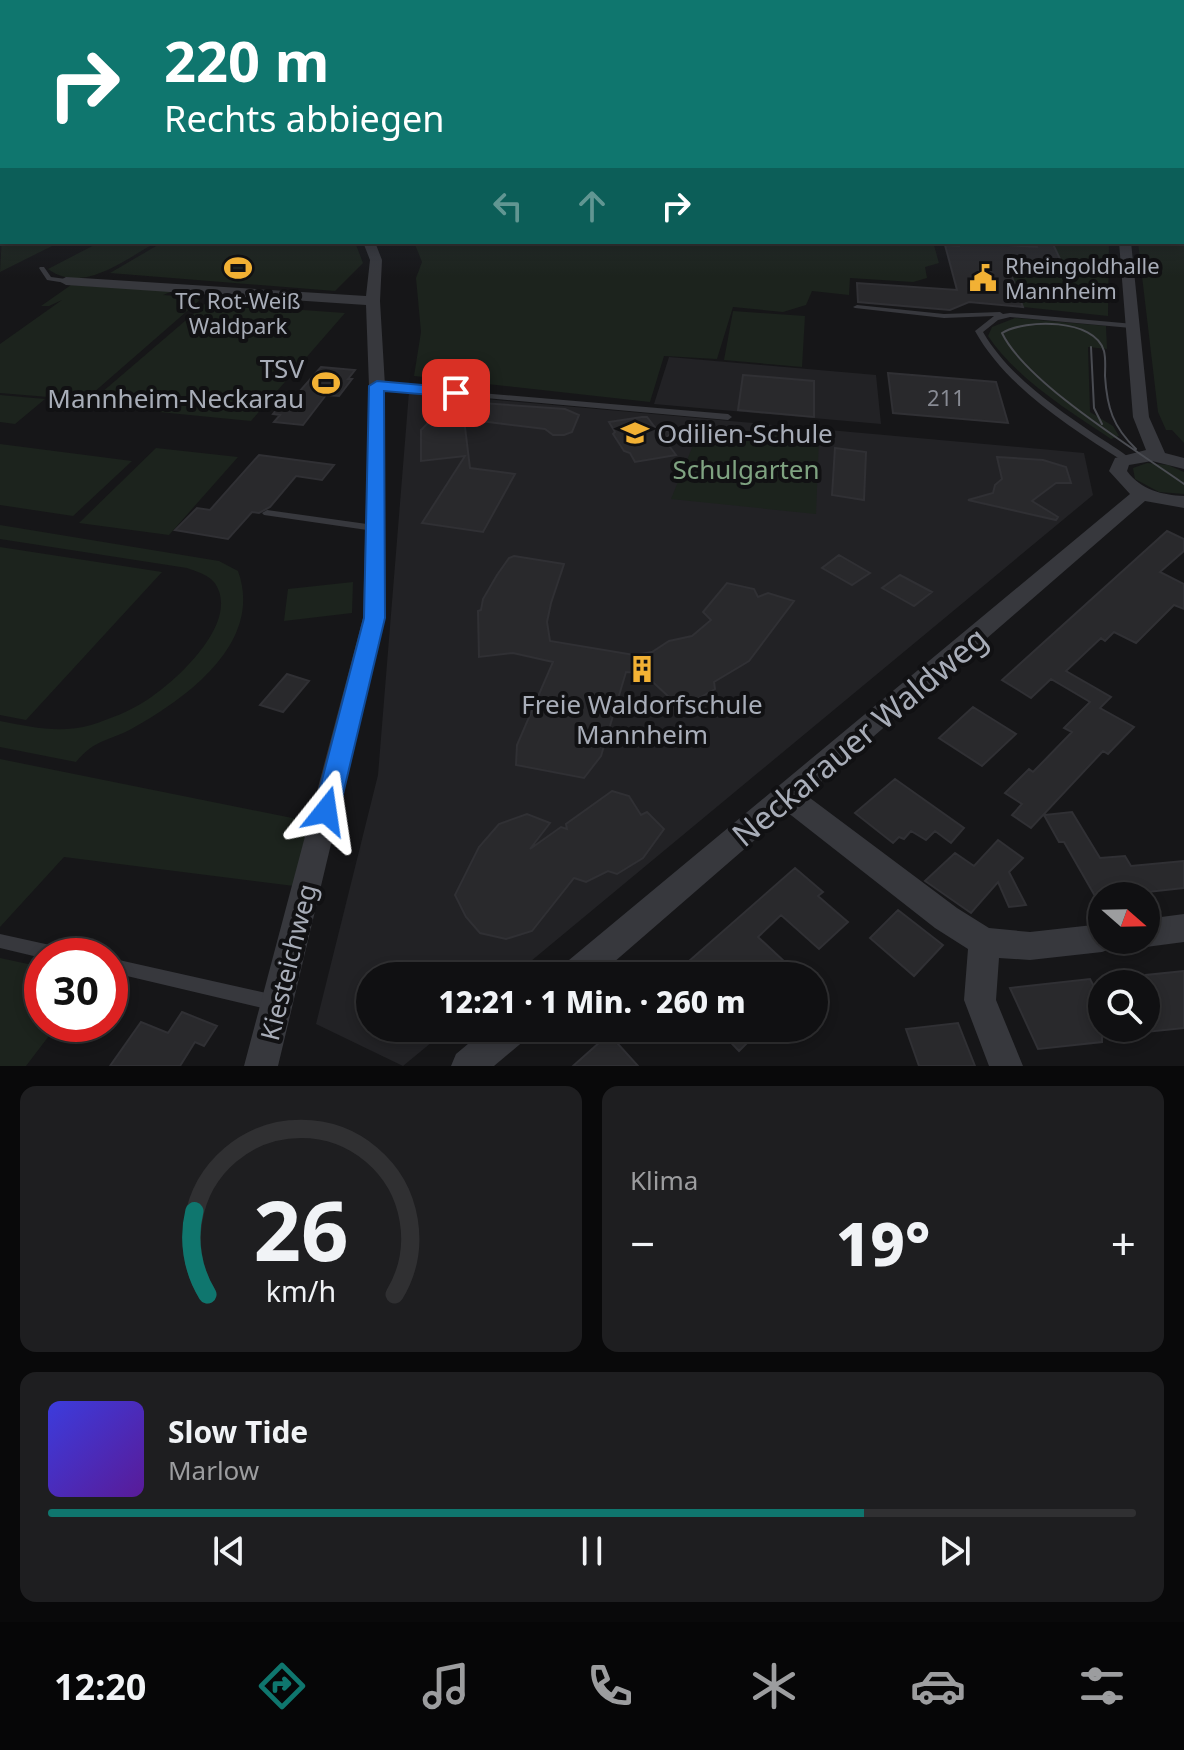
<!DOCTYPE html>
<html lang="de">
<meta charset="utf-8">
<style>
:root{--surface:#101012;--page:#1e1e20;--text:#f1f3f6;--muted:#9c9d9f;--line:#303032;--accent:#0f766e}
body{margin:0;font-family:"Noto Sans",sans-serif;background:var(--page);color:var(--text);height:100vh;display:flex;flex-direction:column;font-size:30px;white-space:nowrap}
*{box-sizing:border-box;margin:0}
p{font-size:26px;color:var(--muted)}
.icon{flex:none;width:44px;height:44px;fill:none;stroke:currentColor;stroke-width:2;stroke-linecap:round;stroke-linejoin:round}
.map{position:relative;height:1066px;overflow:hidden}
.sheet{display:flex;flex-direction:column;gap:20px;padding:20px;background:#09090a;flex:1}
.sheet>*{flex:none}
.banner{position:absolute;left:0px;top:0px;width:1184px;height:244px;box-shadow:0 4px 12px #0003,0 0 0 2px var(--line);background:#0f766e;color:#fff;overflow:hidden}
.needle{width:52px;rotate:110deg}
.tools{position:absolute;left:1088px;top:882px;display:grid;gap:16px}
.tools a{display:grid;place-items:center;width:72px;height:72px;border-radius:50%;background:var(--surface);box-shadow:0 4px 12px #0003,0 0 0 2px var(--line);font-size:40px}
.speed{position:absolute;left:24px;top:938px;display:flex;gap:16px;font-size:40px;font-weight:700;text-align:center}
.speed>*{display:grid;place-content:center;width:104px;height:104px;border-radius:50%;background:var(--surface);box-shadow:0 4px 12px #0003,0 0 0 2px var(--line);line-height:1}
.speed .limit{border:12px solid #d22;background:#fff;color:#111}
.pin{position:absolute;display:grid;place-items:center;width:68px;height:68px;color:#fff;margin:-34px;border-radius:16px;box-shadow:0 4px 12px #0006}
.me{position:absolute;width:88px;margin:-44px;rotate:15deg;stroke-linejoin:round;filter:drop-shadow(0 0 6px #0008)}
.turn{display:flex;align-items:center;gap:28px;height:168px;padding:0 32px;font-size:36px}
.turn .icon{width:104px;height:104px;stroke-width:2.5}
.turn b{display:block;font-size:56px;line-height:68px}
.lanes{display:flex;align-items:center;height:76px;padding:0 32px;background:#0003;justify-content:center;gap:40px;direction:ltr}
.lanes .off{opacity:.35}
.big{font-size:60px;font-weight:800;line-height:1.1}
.sheet .tile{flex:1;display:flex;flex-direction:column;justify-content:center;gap:12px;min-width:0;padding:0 28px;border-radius:16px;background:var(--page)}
.sheet .dial{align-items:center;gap:0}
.dial svg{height:208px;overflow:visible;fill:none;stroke:var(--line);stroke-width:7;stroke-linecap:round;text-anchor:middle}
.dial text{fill:var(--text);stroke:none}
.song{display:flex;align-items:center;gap:24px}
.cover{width:96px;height:96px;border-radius:12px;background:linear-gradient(135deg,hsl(240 70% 55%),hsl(270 70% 35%))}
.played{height:8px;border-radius:4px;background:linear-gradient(90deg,var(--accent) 75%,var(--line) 75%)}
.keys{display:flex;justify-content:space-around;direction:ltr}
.heat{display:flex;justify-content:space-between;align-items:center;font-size:44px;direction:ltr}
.sheet .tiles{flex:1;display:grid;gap:20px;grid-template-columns:1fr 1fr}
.tile:last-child{grid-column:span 2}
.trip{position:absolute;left:356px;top:962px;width:472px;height:80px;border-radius:40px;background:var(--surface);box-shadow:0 4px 12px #0003,0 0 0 2px var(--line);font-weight:800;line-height:80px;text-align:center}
.menu{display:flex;height:128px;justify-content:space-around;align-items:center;background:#060607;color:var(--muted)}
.menu .icon{width:56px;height:56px}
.menu .selected{color:var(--accent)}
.menu b{font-size:36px;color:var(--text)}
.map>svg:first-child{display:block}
.built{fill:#222225}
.green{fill:#1c231d}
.building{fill:#29292c;stroke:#303034;stroke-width:2}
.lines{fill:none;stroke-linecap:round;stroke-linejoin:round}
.lane{fill:#37383d;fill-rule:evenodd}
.street{fill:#37383d;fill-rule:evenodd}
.tram{stroke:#4a4c52;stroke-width:2}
.route{fill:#1a73e8;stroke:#114b97;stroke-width:2}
.labels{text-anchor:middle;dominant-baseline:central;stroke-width:8;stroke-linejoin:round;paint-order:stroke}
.far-poi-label{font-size:22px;fill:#a8adb8;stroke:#111113;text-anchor:start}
.number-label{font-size:22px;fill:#888b94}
.poi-label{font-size:26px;fill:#a8adb8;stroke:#111113;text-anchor:end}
.park-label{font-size:26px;fill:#7fa381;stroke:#111113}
.street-label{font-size:26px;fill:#a8adb8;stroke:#111113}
.near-street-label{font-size:32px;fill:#a8adb8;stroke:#111113}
</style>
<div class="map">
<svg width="1184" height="1066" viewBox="0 0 1184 1066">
<rect width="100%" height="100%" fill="#161618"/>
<path class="built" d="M669,357L876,375L881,424L654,404Z
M409,392L1084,453L1093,495L513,976H370V1028H449L403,1066L316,1024L378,775Z"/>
<path class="green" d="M1182,128H1184V443L1172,430H1166L1158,412L1138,242H1182Z
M2,235V242H60L0,272Z
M100,242H157C125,259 83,295 48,269Z
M163,242H355L363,263L335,291L110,273Z
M414,242H933L939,263L925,267L927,278L913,282L850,278L849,295L812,291L806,305L783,312L733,307L717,359L664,356L650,402L414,376L421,332L416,278L422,262Z
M1052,242H1109L1108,316L1023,307L1010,271L1022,272L1021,267H1040L1056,252Z
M71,285L173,291L163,295L202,298L85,400L0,393V344L62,300L49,306H41Z
M206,303L345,313L251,421L87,405Z
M733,311L805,316L802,367L724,360Z
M1015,318L1106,326L1107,349L1088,347L1090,412L1113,426L1119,436L1111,439C1068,410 1017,379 988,336L992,327Z
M0,395L45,399L15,424L0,422Z
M701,426L819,438L816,514L671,499Z
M0,444L132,461L73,516L0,505Z
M156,448L238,457L169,535L79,523Z
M1147,463L1168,465L1184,472V494L1159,492L1135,479L1133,468Z
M0,525L219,561L238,571C264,642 187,698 133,728C108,742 96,738 76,762L0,747V721C31,727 60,734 91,725C110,719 130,711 147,700C175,682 243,621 214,582C208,575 196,571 187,568L0,539Z
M0,547L162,572L26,720L0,715Z
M353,582L352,613L284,621L288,589Z
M0,759L312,822L294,886L64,857L0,927Z
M0,958L42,967V1024H58L26,1066H0Z"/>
<path class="building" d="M958,242L1037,247L1035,242H1052L1061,261L1024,272L1010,271L1023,307L969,302L950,310L858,302L857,283L957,290L945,245L959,246Z
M321,367L355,370L348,379H352L339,396L326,395L303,425L274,422L280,415L273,414L285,399L292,400Z
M888,373L996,382L1008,423L893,413Z
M743,375L814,381V417L738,410Z
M438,398L454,400L472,417L481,403L565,409L579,415L572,432L564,435H553L545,429L464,419L470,468L515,474L483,532L422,523L465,456L421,461V430L438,413L431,407Z
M642,417H647L657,430L673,432L664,439L676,455L635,462L630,453L624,451L613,434L615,432L609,422Z
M835,448L866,452L864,500L832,495Z
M259,455L334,465L322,480L296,476L270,507L259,513L252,512L228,539L175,530L197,508L210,510Z
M997,457L1043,460L1066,467L1071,483H1056L1032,501L1058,517L1056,520L968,500L993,493L995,485L1002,479Z
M1167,531L1184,539V551L1160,572L1184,584V609L1174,605L1136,643L1114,632L1105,641L1101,638L1066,671L1111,697L1100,708L1134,727L1108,754L1103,751L1031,828L1012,815L1022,804L1005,793L1029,769L1033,772L1072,732L1064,728L1090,702L1051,679L1031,698L1002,680Z
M839,555L870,573L852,585L822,568Z
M514,556L564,564L551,603L547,622L550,641L634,655L652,652L669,641L692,636L711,620L703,612L727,583L754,589L758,597L768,593L794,601L749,661L714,682L715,689L681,708L643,673L626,672L601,756L584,778L516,765L517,745L553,662L513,653L479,657L478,611L481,610L483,599L497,575L509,558Z
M900,575L932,592L914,606L882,588Z
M287,674L309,681L283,712L260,705Z
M973,707L1016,734L982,766L939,738Z
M895,779L964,828L951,843L935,831L926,840L911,831L904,839L899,837L893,843L855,813Z
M612,791L629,796L641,815L647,812L664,829L643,858L617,874L608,871L586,882L574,878L532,931L506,939L480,933L466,917L455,895L479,847L499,824L527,814L550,823L530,849L561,827L567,829L566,824Z
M1072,812L1100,858L1125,856L1131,866L1184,861V888L1147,892L1150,896H1095L1064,842H1059L1044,815Z
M998,840L1023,858L1009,872L1026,905L1009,907L998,882L971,913L925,881L955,853L974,866Z
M795,868L823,892L818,896L848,922L819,949L781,915L758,937L786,963L772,976H672Z
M898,910L943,945L914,976L870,938Z
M1184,971V1028L1146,1032V975Z
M1090,979L1102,1002V1042L1038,1049L1010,988Z
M182,1012L217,1026L204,1046L195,1042L180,1066H110L141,1022L168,1033Z
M958,1023L975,1066H919L906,1029Z
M717,1028H762L739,1051Z
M609,1034L638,1066H573Z"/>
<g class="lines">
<path class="lane" d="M1182,134H1184V137H1182Z
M40,267H44L51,277L66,279L69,281L66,283L47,280L39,268Z
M857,305L944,314L1000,312L1003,314L1010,313L1134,324V328H1131L1010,317L998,320L983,332C1008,375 1053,406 1094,434C1106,442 1120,450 1131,459L1126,462L1123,461C1070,427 1006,387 975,331L994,316L944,318L855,308L853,307Z
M374,384L728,414L732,417L728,420L377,388L373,386Z
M267,510L374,525L379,528L374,531L264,515L262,513Z
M0,934L68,949L74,951L76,956H42V958L0,948Z
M110,958L275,995L281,997L283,1003L281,1009L275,1011L110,972Z"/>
<path class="street" d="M363,242H375L382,260L380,301L385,386V618L278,1066H244L363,618L369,386L366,305L66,285L59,281L66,277L366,296L370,260Z
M1119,242H1131L1149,417L1165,453L1184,458V469L1152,461L1129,465L1127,471C1141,490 1162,495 1184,496V508L1145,501L806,795L957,908L989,928L1030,932L1102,924V940H1116L1113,948L1102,952L1030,960L999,958L996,1000L1023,1066H989L964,1000L968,949L935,928L787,812L598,976H558L563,965L1130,494L1109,471L1115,458L1146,450L1133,417Z
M1184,914V942L1146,947L1135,943L1134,940H1146V919Z
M487,1028H530L525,1040L494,1066H451L456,1054Z"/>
<path class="tram" d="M1091,347L1094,408L1102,424
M1136,449C1113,427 1107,408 1105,376C1105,368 1106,359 1104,351C1095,318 1025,319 1002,333C1026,383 1136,450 1184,484"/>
</g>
<linearGradient id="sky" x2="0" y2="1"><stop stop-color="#0c0c0d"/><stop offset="0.46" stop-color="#363c48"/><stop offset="1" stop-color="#363c48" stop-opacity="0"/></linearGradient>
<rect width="1184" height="277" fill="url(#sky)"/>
<path class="route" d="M377,381L456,388L463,393L456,397L384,391L385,618L339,811L335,818L326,821L318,818L314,811L364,618L369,386Z"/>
<defs>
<g id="stadium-bare" transform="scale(2.16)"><path d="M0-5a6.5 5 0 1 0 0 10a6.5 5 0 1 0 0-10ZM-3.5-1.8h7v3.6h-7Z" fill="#f2b134" stroke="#111113" stroke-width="2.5" paint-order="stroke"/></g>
<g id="civic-bare" transform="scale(2.16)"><path d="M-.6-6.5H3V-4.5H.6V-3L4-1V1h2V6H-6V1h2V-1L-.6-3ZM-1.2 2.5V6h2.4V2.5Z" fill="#f2b134" stroke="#111113" stroke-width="2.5" paint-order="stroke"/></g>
<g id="school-bare" transform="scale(2.16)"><path d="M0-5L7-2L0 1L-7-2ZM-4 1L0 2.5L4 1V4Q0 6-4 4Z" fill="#f2b134" stroke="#111113" stroke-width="2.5" paint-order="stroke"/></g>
<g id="building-bare" transform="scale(2.16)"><path d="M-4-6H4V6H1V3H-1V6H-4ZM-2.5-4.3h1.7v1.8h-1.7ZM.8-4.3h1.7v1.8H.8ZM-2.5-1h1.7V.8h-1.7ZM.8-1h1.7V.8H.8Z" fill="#f2b134" stroke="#111113" stroke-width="2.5" paint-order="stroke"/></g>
</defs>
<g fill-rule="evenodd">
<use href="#stadium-bare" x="238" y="268"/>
<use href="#civic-bare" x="983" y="278"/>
<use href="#stadium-bare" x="326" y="383"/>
<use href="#school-bare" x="635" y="433"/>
<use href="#building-bare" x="642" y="669"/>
</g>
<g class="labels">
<g class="far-poi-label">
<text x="1005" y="265">Rheingoldhalle<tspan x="1005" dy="25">Mannheim</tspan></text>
<text x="238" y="300" text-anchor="middle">TC Rot-Weiß<tspan x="238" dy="25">Waldpark</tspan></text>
</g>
<g class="number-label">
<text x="946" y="397">211</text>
</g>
<g class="poi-label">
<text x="304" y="368">TSV<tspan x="304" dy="30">Mannheim-Neckarau</tspan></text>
<text x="657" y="433" text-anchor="start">Odilien-Schule</text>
<text x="642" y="704" text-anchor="middle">Freie Waldorfschule<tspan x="642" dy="30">Mannheim</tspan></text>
</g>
<g class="park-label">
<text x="746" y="469">Schulgarten</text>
</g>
<g class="street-label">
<text transform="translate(288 962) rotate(-76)">Kiesteichweg</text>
</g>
<g class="near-street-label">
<text transform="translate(859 736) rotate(-40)">Neckarauer Waldweg</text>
</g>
</g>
</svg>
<div class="tools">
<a><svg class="needle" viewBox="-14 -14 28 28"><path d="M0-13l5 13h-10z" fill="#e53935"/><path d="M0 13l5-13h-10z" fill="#9c9d9f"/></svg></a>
<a><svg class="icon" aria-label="search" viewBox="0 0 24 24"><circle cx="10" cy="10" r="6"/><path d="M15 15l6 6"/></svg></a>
</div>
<div class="speed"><div class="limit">30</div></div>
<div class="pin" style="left:456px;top:393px;background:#d93025"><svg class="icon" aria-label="arrive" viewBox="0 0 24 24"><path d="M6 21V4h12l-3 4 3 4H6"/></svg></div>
<svg class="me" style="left:326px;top:811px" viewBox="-20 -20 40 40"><path d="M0-17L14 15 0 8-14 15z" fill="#1a73e8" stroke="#fff" stroke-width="4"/></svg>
<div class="trip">12:21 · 1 Min. · 260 m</div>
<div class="banner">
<div class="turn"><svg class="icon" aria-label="right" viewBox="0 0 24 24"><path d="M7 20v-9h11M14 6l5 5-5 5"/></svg><div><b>220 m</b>Rechts abbiegen</div></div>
<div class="lanes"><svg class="icon off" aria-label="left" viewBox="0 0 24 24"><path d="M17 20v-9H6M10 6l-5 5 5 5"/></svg><svg class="icon off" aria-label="ahead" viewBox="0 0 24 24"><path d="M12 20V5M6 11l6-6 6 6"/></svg><svg class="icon" aria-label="right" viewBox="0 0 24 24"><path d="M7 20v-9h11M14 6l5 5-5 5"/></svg></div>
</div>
</div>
<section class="sheet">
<div class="tiles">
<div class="tile dial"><svg viewBox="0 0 100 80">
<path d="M14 69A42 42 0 1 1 86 69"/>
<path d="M14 69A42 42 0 0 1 9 37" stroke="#0f766e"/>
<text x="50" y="56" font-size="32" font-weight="700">26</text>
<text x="50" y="72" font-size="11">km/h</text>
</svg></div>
<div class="tile"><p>Klima</p>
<div class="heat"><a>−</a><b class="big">19°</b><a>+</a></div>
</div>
<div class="tile">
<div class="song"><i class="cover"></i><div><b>Slow Tide</b><p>Marlow</p></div></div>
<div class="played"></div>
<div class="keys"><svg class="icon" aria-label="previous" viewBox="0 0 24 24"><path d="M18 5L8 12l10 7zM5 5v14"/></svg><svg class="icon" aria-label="pause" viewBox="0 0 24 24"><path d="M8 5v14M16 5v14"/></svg><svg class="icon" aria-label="next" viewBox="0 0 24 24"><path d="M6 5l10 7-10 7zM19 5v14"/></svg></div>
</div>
</div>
</section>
<nav class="menu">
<b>12:20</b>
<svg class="icon selected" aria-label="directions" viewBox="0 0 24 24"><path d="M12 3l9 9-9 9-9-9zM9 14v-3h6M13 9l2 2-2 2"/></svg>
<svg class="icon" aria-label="music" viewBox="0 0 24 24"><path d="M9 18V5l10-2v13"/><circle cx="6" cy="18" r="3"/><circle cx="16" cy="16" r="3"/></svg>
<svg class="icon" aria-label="phone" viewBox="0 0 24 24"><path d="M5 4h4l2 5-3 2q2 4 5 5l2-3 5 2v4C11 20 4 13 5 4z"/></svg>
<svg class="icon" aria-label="climate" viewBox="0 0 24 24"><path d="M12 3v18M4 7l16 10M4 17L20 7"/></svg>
<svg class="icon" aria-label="car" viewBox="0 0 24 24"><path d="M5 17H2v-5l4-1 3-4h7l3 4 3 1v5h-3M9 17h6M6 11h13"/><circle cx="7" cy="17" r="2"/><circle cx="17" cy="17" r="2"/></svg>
<svg class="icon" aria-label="filters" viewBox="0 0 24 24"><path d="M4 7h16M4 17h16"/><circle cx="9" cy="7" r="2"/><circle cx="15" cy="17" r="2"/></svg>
</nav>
